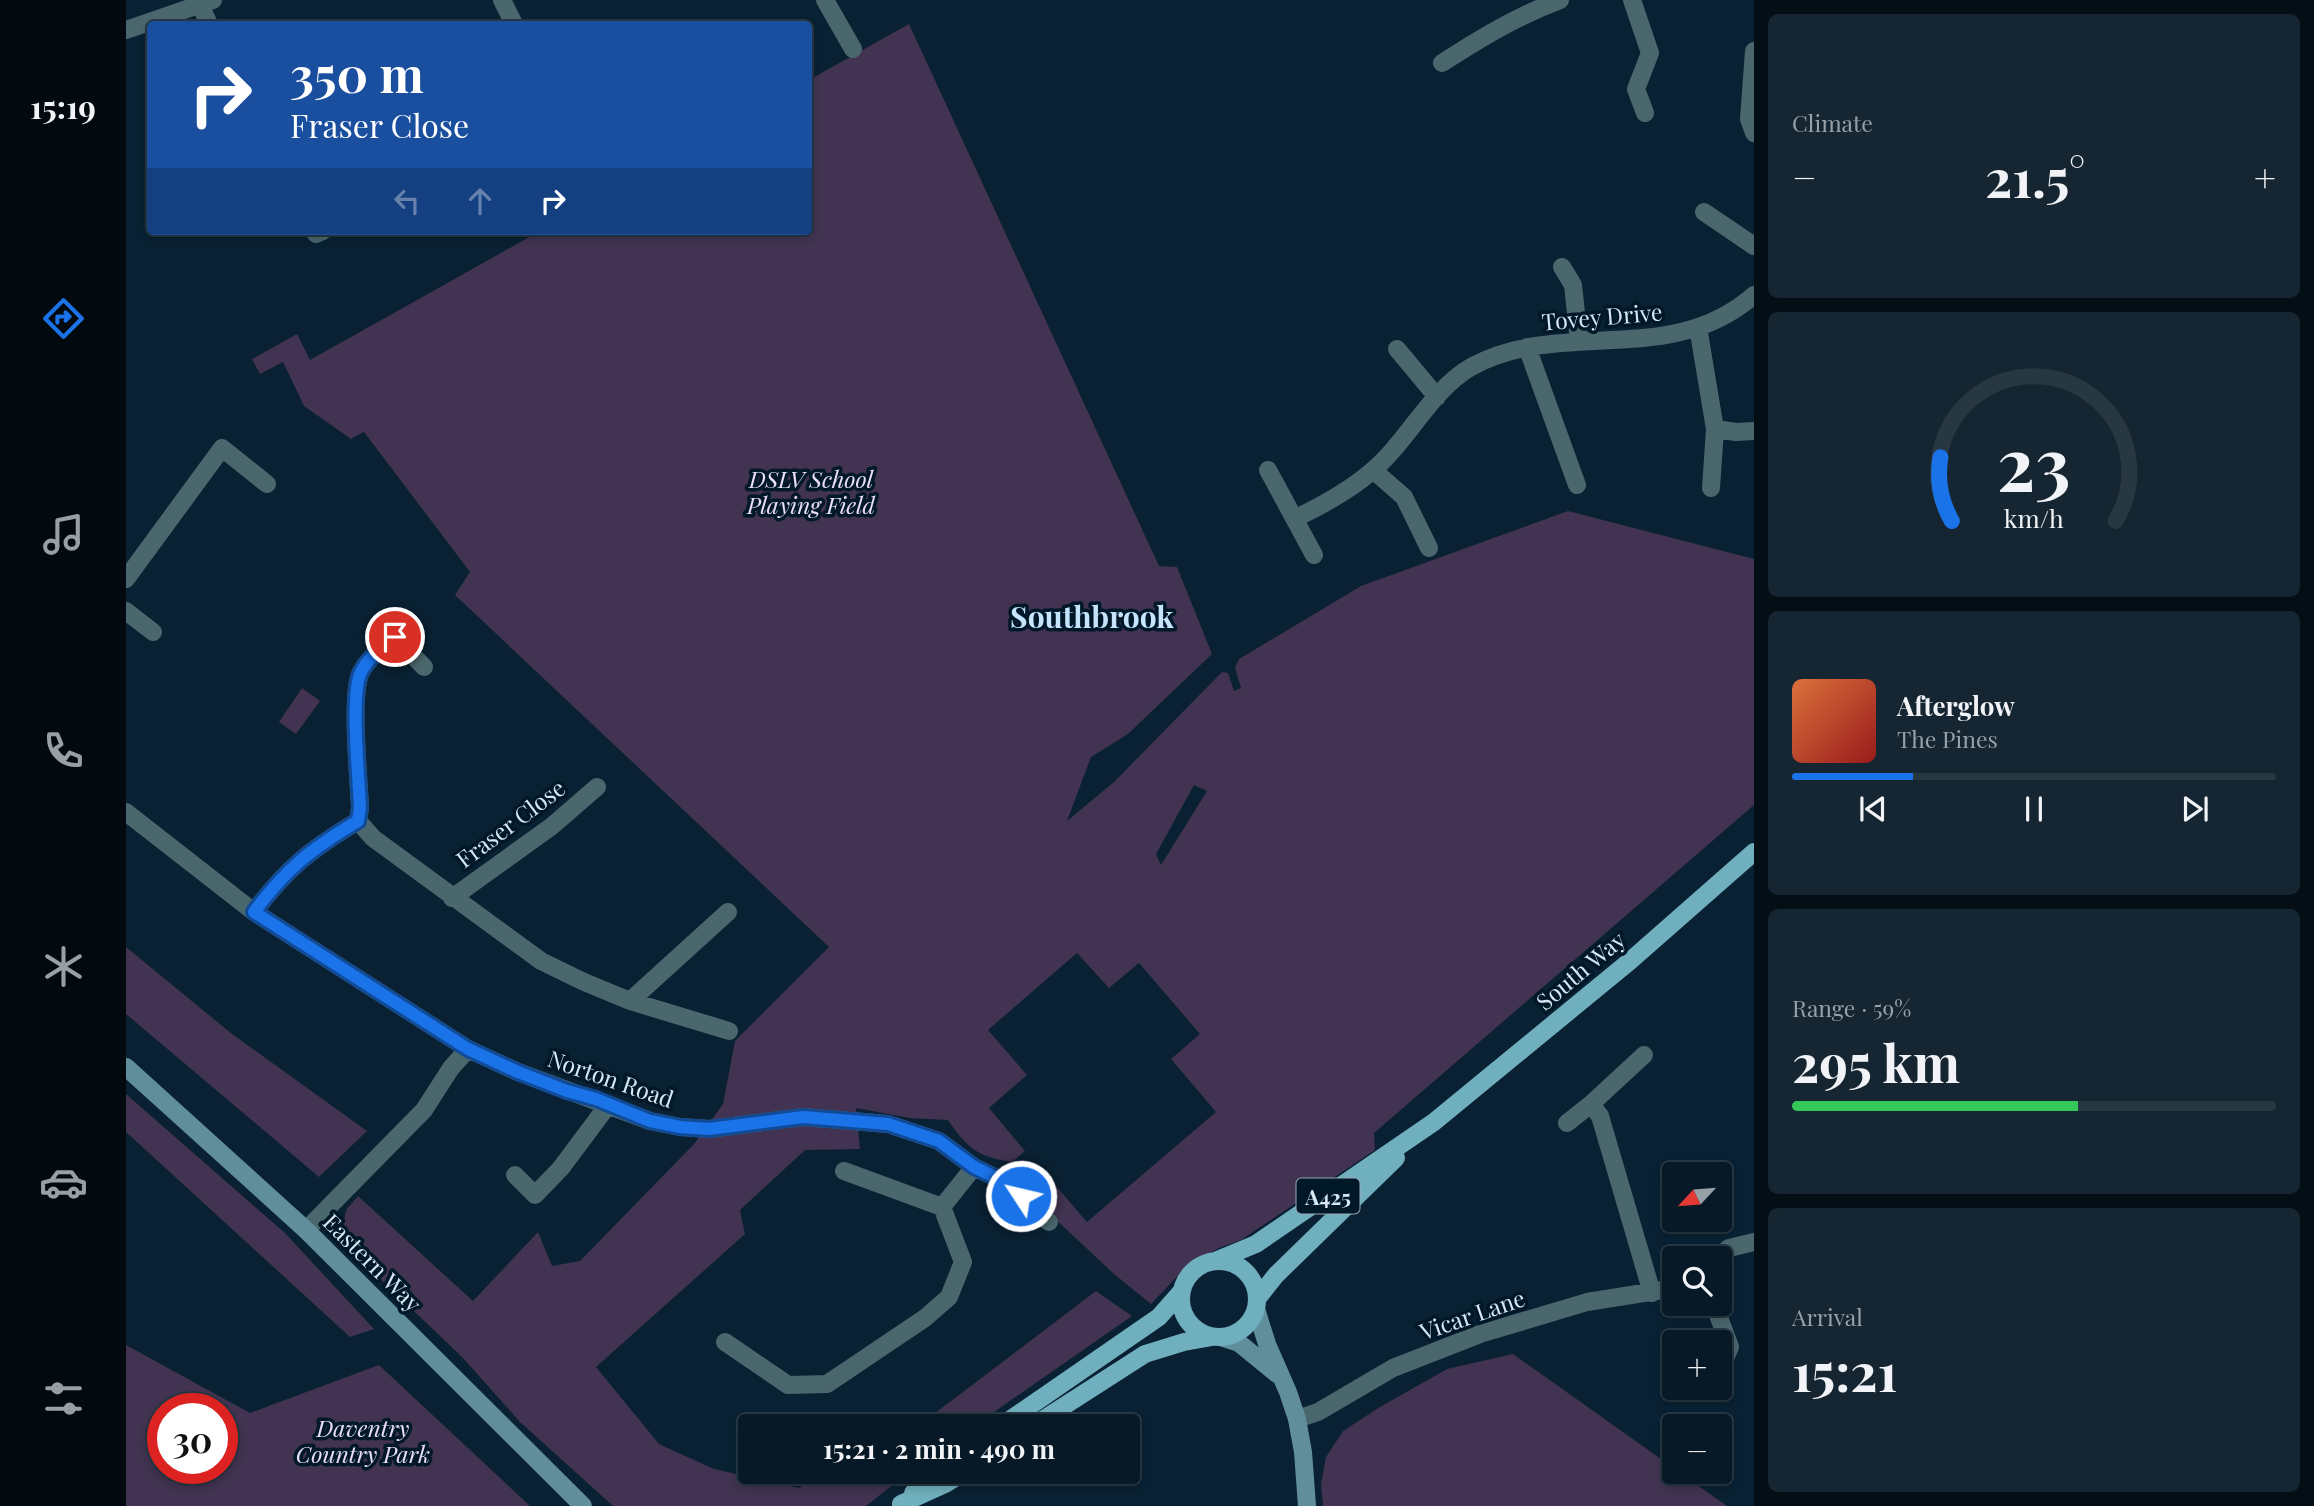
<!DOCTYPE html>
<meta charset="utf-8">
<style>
:root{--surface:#071926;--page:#152632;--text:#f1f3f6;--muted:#98a0a7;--line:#283843;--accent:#1a73e8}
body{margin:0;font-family:"Playfair Display",serif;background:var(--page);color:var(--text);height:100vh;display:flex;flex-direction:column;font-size:26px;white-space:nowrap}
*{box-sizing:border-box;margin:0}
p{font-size:23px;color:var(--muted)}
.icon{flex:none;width:38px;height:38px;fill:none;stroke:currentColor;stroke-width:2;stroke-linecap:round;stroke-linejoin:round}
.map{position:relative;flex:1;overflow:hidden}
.panel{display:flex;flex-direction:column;gap:14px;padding:14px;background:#040e15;width:560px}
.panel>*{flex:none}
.banner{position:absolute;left:21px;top:21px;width:665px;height:214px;border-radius:7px;box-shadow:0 4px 10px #0003,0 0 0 2px var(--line);background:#1a4fa0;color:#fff;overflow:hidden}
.needle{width:46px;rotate:244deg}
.controls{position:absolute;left:1536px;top:1162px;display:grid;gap:14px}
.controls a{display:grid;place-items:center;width:70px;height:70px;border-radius:7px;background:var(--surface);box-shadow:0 4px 10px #0003,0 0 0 2px var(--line);font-size:35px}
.speed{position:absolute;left:21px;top:1393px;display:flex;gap:14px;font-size:35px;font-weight:700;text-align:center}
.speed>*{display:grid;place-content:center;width:91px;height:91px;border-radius:50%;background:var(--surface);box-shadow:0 4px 10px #0003,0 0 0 2px var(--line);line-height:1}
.speed .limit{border:10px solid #d22;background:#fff;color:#111}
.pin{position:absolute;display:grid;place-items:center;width:60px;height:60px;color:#fff;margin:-30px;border:4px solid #fff;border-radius:50%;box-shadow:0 2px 7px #0007}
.me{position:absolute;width:77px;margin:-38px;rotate:305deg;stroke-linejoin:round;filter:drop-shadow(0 0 5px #0008)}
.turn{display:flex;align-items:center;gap:24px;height:147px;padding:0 28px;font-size:32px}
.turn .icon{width:91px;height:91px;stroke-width:2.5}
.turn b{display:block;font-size:49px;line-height:60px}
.lanes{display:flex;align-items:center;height:66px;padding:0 28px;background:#0003;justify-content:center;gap:35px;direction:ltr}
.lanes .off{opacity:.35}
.big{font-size:52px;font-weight:700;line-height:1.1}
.panel .tile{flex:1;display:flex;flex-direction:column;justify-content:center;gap:10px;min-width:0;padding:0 24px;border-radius:10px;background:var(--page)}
.panel .dial{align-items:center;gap:0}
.dial svg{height:182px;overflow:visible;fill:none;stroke:var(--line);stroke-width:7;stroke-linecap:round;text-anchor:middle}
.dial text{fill:var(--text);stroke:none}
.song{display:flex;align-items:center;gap:21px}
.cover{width:84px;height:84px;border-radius:10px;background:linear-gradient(135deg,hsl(20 70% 55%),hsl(0 70% 35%))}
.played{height:7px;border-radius:4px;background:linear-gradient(90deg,var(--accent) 25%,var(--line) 25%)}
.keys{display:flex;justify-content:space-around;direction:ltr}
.heat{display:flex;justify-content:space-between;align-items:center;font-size:38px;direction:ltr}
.charge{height:10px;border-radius:5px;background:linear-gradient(90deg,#34c759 59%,var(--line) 0)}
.trip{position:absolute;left:612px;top:1414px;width:402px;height:70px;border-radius:7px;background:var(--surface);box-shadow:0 4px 10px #0003,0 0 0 2px var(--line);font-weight:700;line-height:70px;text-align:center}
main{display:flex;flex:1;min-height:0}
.menu{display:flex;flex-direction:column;width:126px;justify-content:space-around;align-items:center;background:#030a0f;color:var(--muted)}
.menu .icon{width:49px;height:49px}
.menu .on{color:var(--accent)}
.menu b{font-size:32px;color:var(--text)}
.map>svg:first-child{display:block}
.green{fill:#413351;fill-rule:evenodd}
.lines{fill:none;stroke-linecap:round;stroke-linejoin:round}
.minor{stroke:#4a676d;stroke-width:18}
.tertiary{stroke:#4a676d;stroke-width:18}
.secondary{stroke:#608f9b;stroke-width:18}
.primary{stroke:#70afbd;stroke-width:18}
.route-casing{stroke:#114b97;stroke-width:18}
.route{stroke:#1a73e8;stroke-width:12}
.labels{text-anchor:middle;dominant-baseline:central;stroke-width:7;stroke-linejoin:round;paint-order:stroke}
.shield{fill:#011829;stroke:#98a9b7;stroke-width:2}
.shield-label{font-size:21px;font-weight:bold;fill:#d9e7f4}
.street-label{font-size:23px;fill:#d9e7f4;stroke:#011829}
.park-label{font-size:23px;font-style:italic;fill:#eaddfc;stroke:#011829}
.district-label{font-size:30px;font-weight:bold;fill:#c7e4fd;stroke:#011829}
</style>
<main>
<nav class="menu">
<b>15:19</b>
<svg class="icon on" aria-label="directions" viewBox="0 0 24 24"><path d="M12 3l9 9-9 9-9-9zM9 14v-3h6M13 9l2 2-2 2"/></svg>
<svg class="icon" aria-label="music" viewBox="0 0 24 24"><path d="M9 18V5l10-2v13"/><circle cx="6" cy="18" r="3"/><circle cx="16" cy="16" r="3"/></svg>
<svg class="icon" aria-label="phone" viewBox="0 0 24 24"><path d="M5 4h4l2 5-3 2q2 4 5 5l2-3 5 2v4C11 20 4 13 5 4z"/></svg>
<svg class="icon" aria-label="climate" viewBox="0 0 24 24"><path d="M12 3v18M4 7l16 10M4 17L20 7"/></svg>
<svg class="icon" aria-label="car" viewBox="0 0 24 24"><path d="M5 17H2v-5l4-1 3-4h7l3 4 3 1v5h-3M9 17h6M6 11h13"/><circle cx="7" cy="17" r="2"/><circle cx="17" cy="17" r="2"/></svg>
<svg class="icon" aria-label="filters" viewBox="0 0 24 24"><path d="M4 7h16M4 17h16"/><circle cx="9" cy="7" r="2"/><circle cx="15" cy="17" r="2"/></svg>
</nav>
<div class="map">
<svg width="1628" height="1506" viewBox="0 0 1628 1506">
<rect width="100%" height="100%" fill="#092133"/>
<path class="green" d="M783,24L1033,566L1051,567L1086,654L1002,734L965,757L941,821L988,782L1096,672L1102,673L1108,691L1115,688L1109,668L1113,659L1235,586L1442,511L1628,559V805L1248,1133L1249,1150L1115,1240L1093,1248L1061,1266L1025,1304L988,1274L910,1201L898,1183L912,1165L961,1222L1090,1112L1045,1059L1074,1034L1013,963L983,988L951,953L862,1030L901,1075L863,1108L899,1151L886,1162C852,1157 841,1148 822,1120L784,1118L730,1108L734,1149L679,1150L614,1210L619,1234L470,1367L533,1444L588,1469L673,1488L706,1472H783L740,1506H487L394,1422L336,1357L227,1253L217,1228L220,1210L232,1196L347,1301L412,1232L426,1266L454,1261L569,1143L597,1104L609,1041L703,947L329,595L344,572L238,432L225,439L178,406L157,362L134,374L126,359L171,334L184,360L414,231H682L683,80ZM1068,785L1081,791L1035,865L1030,854Z
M176,688L194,701L170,734L153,722Z
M0,947L106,1034L241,1131L193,1177L0,1014Z
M0,1094L159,1233L248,1329L224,1337L0,1132Z
M970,1291L1006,1316L848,1426H792Z
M0,1345L124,1413L253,1365L404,1506H0ZM37,1409H96V1468H37Z
M1387,1354L1549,1469V1472H1553L1601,1506H1197L1195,1484L1200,1457L1217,1431L1254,1407L1321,1369Z"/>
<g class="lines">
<path class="minor" d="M376,0L388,24
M699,0L727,49
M1506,0L1524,53L1510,89L1519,113
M74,5L83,24
M1628,51L1623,119L1628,133
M1316,63C1355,38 1391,16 1434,0
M1578,212L1628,246
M188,231L190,234L197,231
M1436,267L1447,285L1453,341
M1572,327L1589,429L1610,432L1628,431
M1401,347L1451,485
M1271,349L1311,397
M1142,470L1188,555
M1247,470L1278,497L1303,548
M1585,488L1589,429
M1170,518C1197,505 1223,491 1246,471C1282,441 1304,391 1345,367C1436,317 1544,369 1628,295
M0,579L96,448L141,484
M0,611L27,632
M298,667L269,637C257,647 242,658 235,672C224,693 233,780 234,808L232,821L247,838L415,961L456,981L504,1001L603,1031
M0,812L128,912L342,1049L392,1072L524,1121L554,1127L583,1129L677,1117L762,1124L813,1141L848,1167L881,1183L923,1222
M326,898L426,826L471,787
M128,912C161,868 185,849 232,821
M504,1001L602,912
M1518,1055L1465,1104L1474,1116L1526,1293
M1441,1123L1465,1104
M718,1171L816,1207
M389,1175L409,1195L435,1168L482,1105
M180,1230L298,1110L325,1068L342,1049
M1592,1258L1603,1248L1628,1242
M1588,1304L1604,1347L1594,1370
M599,1342L662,1385L701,1384L799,1318L823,1297L837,1262L816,1207L848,1167
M1171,1419L1192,1412L1267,1368L1354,1334L1461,1302L1549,1288"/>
<path class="tertiary" d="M0,30L87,0"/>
<path class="secondary" d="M0,1067L180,1230L457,1506
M1130,1309L1141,1344L1162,1392L1171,1419L1177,1452L1181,1506
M1097,1338L1113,1343L1151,1374"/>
<path class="primary" d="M1055 1299a38 38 0 1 1 76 0a38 38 0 1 1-76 0Z
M1089,1261L1130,1244L1308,1122L1504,961L1628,852
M1131,1299L1150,1275L1270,1158
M875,1426L1033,1317L1055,1292
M907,1426L1019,1354L1058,1342L1086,1337
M787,1493L809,1472
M775,1504L821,1483L838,1472"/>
</g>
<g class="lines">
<g class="route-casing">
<path id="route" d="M269,637C257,647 242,658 235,672C224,693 233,780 234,808L232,821C185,849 161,868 128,912L342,1049L392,1072L441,1091L470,1099L524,1121L554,1127L583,1129L677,1117L762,1124L813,1141L848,1167L881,1183L895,1196"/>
</g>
<use href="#route" class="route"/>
</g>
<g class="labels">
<rect class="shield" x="1170.5" y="1178.5" width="63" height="35" rx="5"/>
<g class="shield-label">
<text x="1202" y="1196">A425</text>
</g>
<g class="street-label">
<text transform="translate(1476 316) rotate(-5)">Tovey Drive</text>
<text transform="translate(384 823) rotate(-37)">Fraser Close</text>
<text transform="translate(1454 970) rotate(-40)">South Way</text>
<text transform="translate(485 1078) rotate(19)">Norton Road</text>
<text transform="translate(247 1262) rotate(45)">Eastern Way</text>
<text transform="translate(1346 1314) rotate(-19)">Vicar Lane</text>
</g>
<g class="park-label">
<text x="685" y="478">DSLV School<tspan x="685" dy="26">Playing Field</tspan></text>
<text x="237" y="1427">Daventry<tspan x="237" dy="26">Country Park</tspan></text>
</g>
<g class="district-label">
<text x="966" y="616">Southbrook</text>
</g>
</g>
</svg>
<div class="controls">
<a><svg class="needle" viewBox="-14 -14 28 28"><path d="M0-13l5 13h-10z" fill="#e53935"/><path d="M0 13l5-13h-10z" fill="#98a0a7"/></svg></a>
<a><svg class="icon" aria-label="search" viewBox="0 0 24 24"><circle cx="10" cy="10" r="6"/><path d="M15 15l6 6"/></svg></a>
<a>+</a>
<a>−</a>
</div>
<div class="speed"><div class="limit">30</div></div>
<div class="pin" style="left:269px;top:637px;background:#d93025"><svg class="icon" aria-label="arrive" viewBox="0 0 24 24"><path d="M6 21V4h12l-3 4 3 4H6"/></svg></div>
<svg class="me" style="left:895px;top:1196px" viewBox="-20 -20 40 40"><circle r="17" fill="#1a73e8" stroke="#fff" stroke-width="3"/><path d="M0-11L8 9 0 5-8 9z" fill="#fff"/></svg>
<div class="trip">15:21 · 2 min · 490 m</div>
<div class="banner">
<div class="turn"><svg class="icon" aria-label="right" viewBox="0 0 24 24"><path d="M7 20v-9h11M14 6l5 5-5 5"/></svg><div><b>350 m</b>Fraser Close</div></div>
<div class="lanes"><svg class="icon off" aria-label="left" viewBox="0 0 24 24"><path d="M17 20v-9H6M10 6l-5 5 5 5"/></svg><svg class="icon off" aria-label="ahead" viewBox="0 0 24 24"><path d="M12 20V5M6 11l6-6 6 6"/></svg><svg class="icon" aria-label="right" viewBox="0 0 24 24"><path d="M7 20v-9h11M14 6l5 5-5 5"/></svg></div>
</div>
</div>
<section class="panel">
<div class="tile"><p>Climate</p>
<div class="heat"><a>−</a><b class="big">21.5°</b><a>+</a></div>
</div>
<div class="tile dial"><svg viewBox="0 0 100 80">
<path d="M14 69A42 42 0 1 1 86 69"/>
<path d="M14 69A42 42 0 0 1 9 41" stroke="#1a73e8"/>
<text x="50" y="56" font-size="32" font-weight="700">23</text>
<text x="50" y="72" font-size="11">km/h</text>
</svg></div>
<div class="tile">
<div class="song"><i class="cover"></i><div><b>Afterglow</b><p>The Pines</p></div></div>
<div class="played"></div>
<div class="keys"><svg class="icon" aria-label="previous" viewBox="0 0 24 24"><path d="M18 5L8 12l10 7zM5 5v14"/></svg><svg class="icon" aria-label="pause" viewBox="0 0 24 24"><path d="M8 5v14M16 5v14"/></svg><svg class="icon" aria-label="next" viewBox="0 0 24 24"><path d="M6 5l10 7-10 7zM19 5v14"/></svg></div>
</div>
<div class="tile"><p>Range · 59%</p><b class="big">295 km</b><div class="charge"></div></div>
<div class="tile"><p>Arrival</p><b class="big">15:21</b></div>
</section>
</main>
